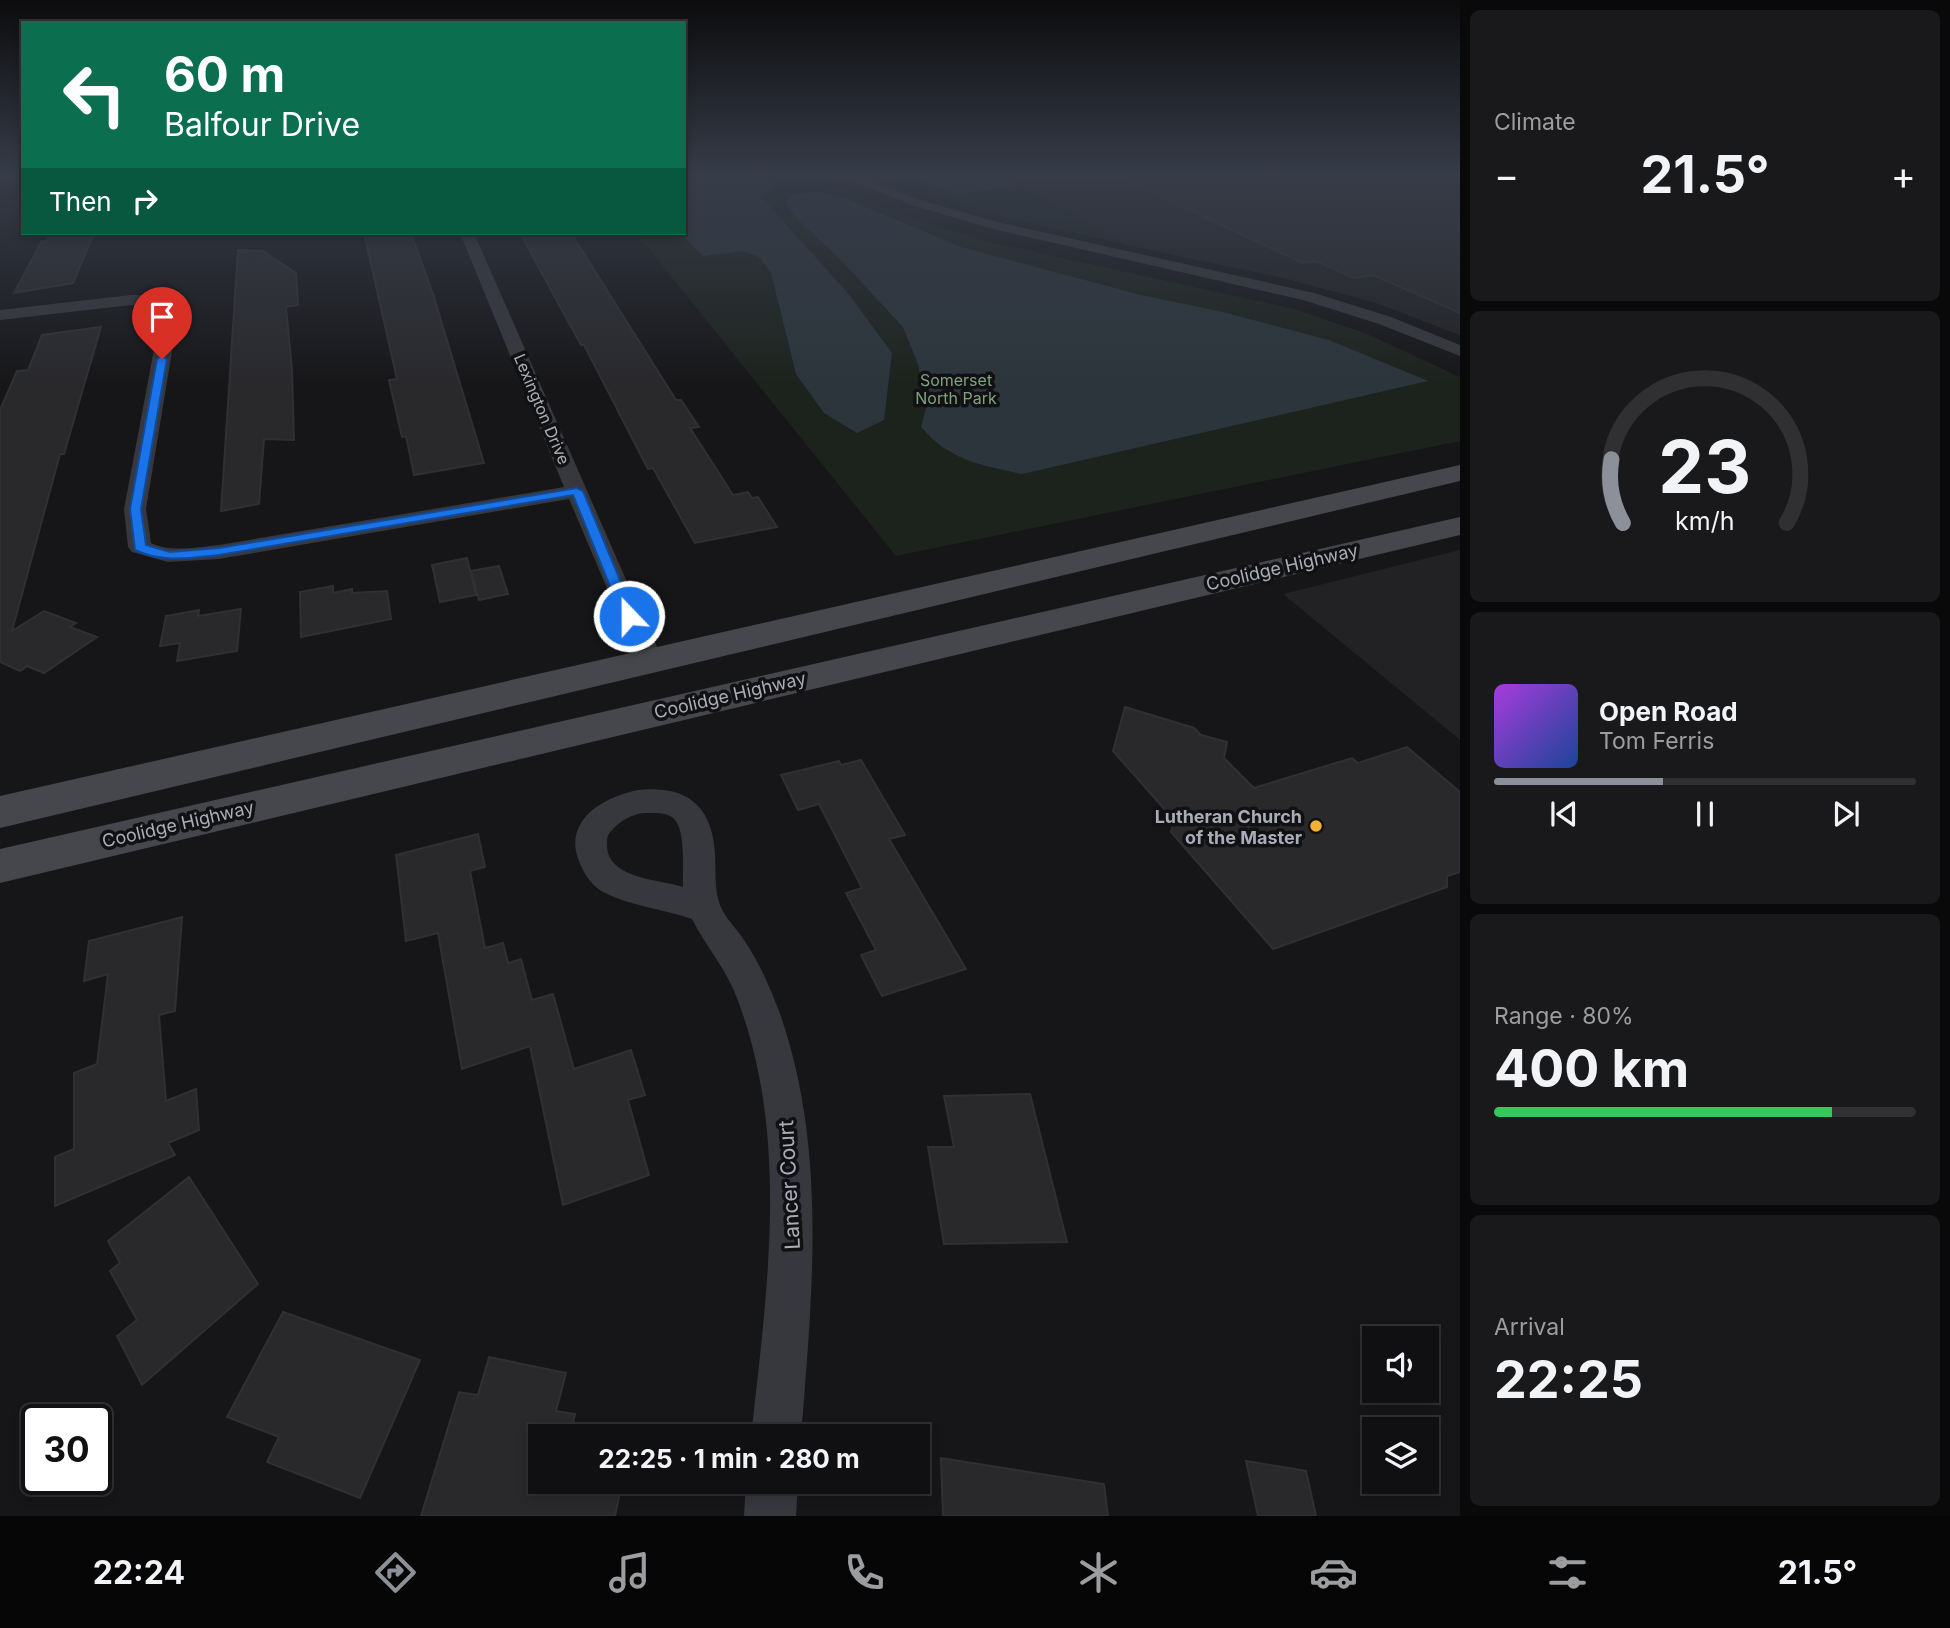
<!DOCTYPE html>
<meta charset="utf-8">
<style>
:root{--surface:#101012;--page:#19191b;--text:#f1f3f6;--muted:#9c9d9f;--line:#303032;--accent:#8c9099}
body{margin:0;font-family:Inter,sans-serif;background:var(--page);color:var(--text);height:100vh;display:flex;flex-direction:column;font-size:26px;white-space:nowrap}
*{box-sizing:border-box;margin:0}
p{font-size:23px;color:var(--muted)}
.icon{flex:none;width:38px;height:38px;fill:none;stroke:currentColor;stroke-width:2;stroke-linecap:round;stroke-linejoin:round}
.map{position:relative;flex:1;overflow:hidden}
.details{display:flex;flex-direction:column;gap:10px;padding:10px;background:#09090a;width:490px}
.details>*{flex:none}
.banner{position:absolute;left:21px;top:21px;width:665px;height:214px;border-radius:0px;box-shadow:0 4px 10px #0003,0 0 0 2px var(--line);background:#0b6e4f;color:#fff;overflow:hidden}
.controls{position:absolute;left:1362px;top:1326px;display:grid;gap:14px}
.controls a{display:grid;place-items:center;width:77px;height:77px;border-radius:0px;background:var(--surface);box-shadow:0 4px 10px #0003,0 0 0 2px var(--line);font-size:35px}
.speed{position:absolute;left:21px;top:1404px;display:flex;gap:14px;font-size:35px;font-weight:700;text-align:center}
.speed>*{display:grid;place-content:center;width:91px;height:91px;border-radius:50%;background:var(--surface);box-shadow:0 4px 10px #0003,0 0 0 2px var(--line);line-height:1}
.speed .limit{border:4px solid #111;border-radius:10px;background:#fff;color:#111}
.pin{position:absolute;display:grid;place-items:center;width:60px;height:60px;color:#fff;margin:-72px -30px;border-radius:50% 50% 50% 0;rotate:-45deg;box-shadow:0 0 7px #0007}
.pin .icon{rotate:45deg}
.me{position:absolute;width:77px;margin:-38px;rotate:338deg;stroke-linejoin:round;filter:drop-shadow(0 0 5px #0008)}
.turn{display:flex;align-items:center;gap:24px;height:147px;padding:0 28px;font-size:32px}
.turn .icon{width:91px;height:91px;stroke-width:2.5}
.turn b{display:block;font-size:49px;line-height:60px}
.then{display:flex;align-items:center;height:66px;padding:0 28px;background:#0003;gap:14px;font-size:26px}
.big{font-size:52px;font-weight:700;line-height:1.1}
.details .widget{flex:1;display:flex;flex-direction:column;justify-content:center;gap:10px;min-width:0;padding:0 24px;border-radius:10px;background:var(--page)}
.details .dial{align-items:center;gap:0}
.dial svg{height:182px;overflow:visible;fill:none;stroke:var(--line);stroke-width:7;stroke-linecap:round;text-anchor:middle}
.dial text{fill:var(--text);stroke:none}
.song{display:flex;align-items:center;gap:21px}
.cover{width:84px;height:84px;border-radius:10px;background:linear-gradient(135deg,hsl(280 70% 55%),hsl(220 70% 35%))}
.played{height:7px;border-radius:4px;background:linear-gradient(90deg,var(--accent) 40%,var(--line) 40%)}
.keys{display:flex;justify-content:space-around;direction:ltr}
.heat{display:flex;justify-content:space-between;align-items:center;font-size:38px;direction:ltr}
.charge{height:10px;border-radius:5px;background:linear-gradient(90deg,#34c759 80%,var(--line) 0)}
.trip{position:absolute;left:528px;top:1424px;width:402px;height:70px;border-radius:0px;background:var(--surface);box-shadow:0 4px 10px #0003,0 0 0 2px var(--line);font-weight:700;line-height:70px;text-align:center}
.menu{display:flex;height:112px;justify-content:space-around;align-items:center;background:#060607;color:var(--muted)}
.menu .icon{width:49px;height:49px}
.menu .current{color:var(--accent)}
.menu b{font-size:32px;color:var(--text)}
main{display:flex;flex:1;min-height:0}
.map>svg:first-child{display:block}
.built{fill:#222225}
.green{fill:#1c231d}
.water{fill:#2c353c}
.building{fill:#29292c;stroke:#303034;stroke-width:2}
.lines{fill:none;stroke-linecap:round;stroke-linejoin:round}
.street{fill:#37383d;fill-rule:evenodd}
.secondary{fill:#45474d;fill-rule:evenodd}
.route{fill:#1a73e8;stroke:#114b97;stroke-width:2}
.poi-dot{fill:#f2b134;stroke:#111113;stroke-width:2.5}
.labels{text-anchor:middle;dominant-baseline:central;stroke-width:7;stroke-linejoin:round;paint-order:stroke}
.far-park-label{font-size:16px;fill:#7fa381;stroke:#111113}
.far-street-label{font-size:16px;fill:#a8adb8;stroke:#111113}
.street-label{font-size:18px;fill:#a8adb8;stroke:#111113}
.poi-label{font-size:18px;font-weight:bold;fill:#a8adb8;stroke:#111113;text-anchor:end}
.near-street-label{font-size:21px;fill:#a8adb8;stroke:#111113}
</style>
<main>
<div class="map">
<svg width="1460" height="1516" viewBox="0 0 1460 1516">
<rect width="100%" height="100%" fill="#161618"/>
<path class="built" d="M996,174H1460V335L1376,303L1283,278L1127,245Z
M1460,550V740L1283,594Z"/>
<path class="green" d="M684,174H804L888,210L985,241L1294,309L1365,333L1460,377V441L896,556L636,233H684Z
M875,174H995L1127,245L983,212Z"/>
<path class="water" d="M684,174H760L774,185L762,197L851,297L892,353L884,420L857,433L824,413L796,374L771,273L759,257L744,251L703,256L680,233H684Z
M899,174H1001L1018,186L957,194Z
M816,192L844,198L961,247L1141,295L1223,312L1329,340L1428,381L1022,474C981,465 950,461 921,427L926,408L918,364L903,327L838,257L798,220L785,203L792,194Z"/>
<path class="building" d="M1112,174H1460V313L1373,275L1353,278L1316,261L1303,263Z
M51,233H94L73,283L14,293L42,241L46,242Z
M364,233H411L433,294L484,463L414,475L406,436L402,437L389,380L397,379Z
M520,233H571L676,400H681L699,427L690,428L733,495L748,492L752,498L758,497L777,527L695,543L653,468L648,469L584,345H581Z
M238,250L263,251L296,273L298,305L286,307L292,370L294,440L264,439L259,504L221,511Z
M101,327L64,454H60L12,631L44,611L76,623L70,627L97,637L44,673L27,666L20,671L0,662V410L17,371L28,370L42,335Z
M467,558L476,595L440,602L432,565Z
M499,566L508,594L479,600L471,571Z
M333,586V593L352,589V593L387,591L391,619L301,637L300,592Z
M241,609L237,651L177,661L180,643L160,646L166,616L199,610L198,616Z
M1125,707L1194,728L1201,735L1227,742L1224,758L1254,788L1352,758L1358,763L1407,747L1460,792V872L1447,876V887L1273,949L1171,832L1174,820L1113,751Z
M861,760L905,835L889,839L966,969L882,996L861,955L876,950L846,893L862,888L819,804L798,810L781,775L839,761L841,765Z
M478,834L485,867L470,871L485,948L503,943L508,963L521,959L532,1000L553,994L574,1069L631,1050L645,1095L628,1100L649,1175L563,1205L530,1046L462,1069L438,933L406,941L396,855Z
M182,917L175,1011L159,1015L166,1101L196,1089L199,1130L168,1143L175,1155L55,1206V1157L74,1149V1073L97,1064L108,974L84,981L89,941Z
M1030,1094L1067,1242L944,1244L928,1147H954L944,1096Z
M189,1177L258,1284L142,1385L117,1336L137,1320L110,1271L120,1263L108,1241Z
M283,1312L420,1360L360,1498L267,1462L279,1437L227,1417Z
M489,1357L566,1373L556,1411L575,1414L570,1437H541V1482H622L615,1516H421L459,1392L478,1395Z
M941,1458L1104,1484L1108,1516H943Z
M1246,1461L1306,1471L1316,1516H1258Z"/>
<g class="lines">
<path class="street" d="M835,174H853L921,200L997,222L1314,293L1391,317L1460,345V356L1379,324L1303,300L989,228L912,205Z
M460,233H474L642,616L664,661L660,667L651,670L642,667L638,661L569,499L219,559L168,562L132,552L128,547L124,509L162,307L131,305L0,320V310L131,295H152L175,301L179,309L146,509L151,543C172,553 197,547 219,545L564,487Z
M638,790C685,785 712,804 715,853C716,870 714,889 720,905C725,918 737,929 744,940C759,962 770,987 779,1011C828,1149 812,1294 801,1437H751C767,1290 791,1134 735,993C724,966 705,945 692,919C663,909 630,906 603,892C593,886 587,878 582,868C559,824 599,798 638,790ZM645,813C653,813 665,812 672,817C687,828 682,870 683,887C659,879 607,879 607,845C607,839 607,835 612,830C621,820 632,814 645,813Z
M746,1482H798L796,1516H744Z"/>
<path class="secondary" d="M1460,465V481L0,828V796Z
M1460,517V535L0,883V849Z"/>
</g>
<linearGradient id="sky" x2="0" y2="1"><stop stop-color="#0c0c0d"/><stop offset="0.45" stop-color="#363c48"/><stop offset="1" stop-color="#363c48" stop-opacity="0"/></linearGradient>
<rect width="1460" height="387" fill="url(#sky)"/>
<path class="route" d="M162,356L167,359L141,509L146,545L170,552L219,548L577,488L583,491L635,616L629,621L622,616L573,495L219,555C190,558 161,563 135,550L130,509L157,359Z"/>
<circle class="poi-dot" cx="1316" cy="826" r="7"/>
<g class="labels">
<g class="far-park-label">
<text x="956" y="380">Somerset<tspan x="956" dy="18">North Park</tspan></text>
</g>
<g class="far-street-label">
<text transform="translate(542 409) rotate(67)">Lexington Drive</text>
</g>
<g class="street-label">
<text transform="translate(1282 567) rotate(-13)">Coolidge Highway</text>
<text transform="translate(730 695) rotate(-13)">Coolidge Highway</text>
<text transform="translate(178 824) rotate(-13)">Coolidge Highway</text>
</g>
<g class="poi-label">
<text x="1302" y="816">Lutheran Church<tspan x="1302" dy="21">of the Master</tspan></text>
</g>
<g class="near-street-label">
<text transform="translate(789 1185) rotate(-93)">Lancer Court</text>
</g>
</g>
</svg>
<div class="controls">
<a><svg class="icon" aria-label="sound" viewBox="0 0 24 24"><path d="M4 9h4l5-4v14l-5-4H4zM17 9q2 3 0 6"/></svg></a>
<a><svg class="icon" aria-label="layers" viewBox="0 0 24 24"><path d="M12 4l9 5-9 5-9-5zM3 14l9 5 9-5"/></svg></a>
</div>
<div class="speed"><div class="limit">30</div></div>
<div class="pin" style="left:162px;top:359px;background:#d93025"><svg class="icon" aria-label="arrive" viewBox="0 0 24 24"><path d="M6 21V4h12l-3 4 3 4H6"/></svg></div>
<svg class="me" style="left:629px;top:616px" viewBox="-20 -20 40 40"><circle r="17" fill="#1a73e8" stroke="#fff" stroke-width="3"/><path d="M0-11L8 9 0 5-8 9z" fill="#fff"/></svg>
<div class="trip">22:25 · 1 min · 280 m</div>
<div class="banner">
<div class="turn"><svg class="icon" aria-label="left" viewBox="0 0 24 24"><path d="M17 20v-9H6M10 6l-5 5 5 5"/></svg><div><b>60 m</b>Balfour Drive</div></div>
<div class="then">Then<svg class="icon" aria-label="right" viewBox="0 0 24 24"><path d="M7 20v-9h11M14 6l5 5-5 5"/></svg></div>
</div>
</div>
<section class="details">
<div class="widget"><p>Climate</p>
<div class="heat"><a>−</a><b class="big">21.5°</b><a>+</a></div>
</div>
<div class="widget dial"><svg viewBox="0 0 100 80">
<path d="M14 69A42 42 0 1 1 86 69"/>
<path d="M14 69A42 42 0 0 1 9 41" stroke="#8c9099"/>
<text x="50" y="56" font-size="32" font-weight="700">23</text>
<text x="50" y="72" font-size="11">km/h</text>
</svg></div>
<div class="widget">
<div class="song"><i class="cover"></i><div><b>Open Road</b><p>Tom Ferris</p></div></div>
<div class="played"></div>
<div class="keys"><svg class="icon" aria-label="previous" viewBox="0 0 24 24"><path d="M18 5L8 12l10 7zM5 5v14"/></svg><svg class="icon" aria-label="pause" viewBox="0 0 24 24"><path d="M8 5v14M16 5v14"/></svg><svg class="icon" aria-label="next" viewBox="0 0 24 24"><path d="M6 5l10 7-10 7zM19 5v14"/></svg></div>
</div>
<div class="widget"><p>Range · 80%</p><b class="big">400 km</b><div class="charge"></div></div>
<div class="widget"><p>Arrival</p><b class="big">22:25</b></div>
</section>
</main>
<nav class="menu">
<b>22:24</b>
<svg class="icon current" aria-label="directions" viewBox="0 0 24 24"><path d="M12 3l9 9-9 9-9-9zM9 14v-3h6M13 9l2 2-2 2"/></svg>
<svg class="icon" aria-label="music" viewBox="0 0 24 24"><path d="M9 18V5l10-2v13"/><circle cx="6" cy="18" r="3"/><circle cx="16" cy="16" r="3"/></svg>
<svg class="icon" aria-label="phone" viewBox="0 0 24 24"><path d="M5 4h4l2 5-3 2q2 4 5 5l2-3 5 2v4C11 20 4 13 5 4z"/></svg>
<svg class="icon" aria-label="climate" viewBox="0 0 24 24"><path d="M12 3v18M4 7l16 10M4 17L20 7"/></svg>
<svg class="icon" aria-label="car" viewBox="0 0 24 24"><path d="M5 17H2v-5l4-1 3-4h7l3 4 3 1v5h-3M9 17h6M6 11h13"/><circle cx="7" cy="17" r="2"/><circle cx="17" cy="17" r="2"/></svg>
<svg class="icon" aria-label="filters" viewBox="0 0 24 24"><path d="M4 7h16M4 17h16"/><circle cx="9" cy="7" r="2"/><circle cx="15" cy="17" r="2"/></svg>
<b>21.5°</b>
</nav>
